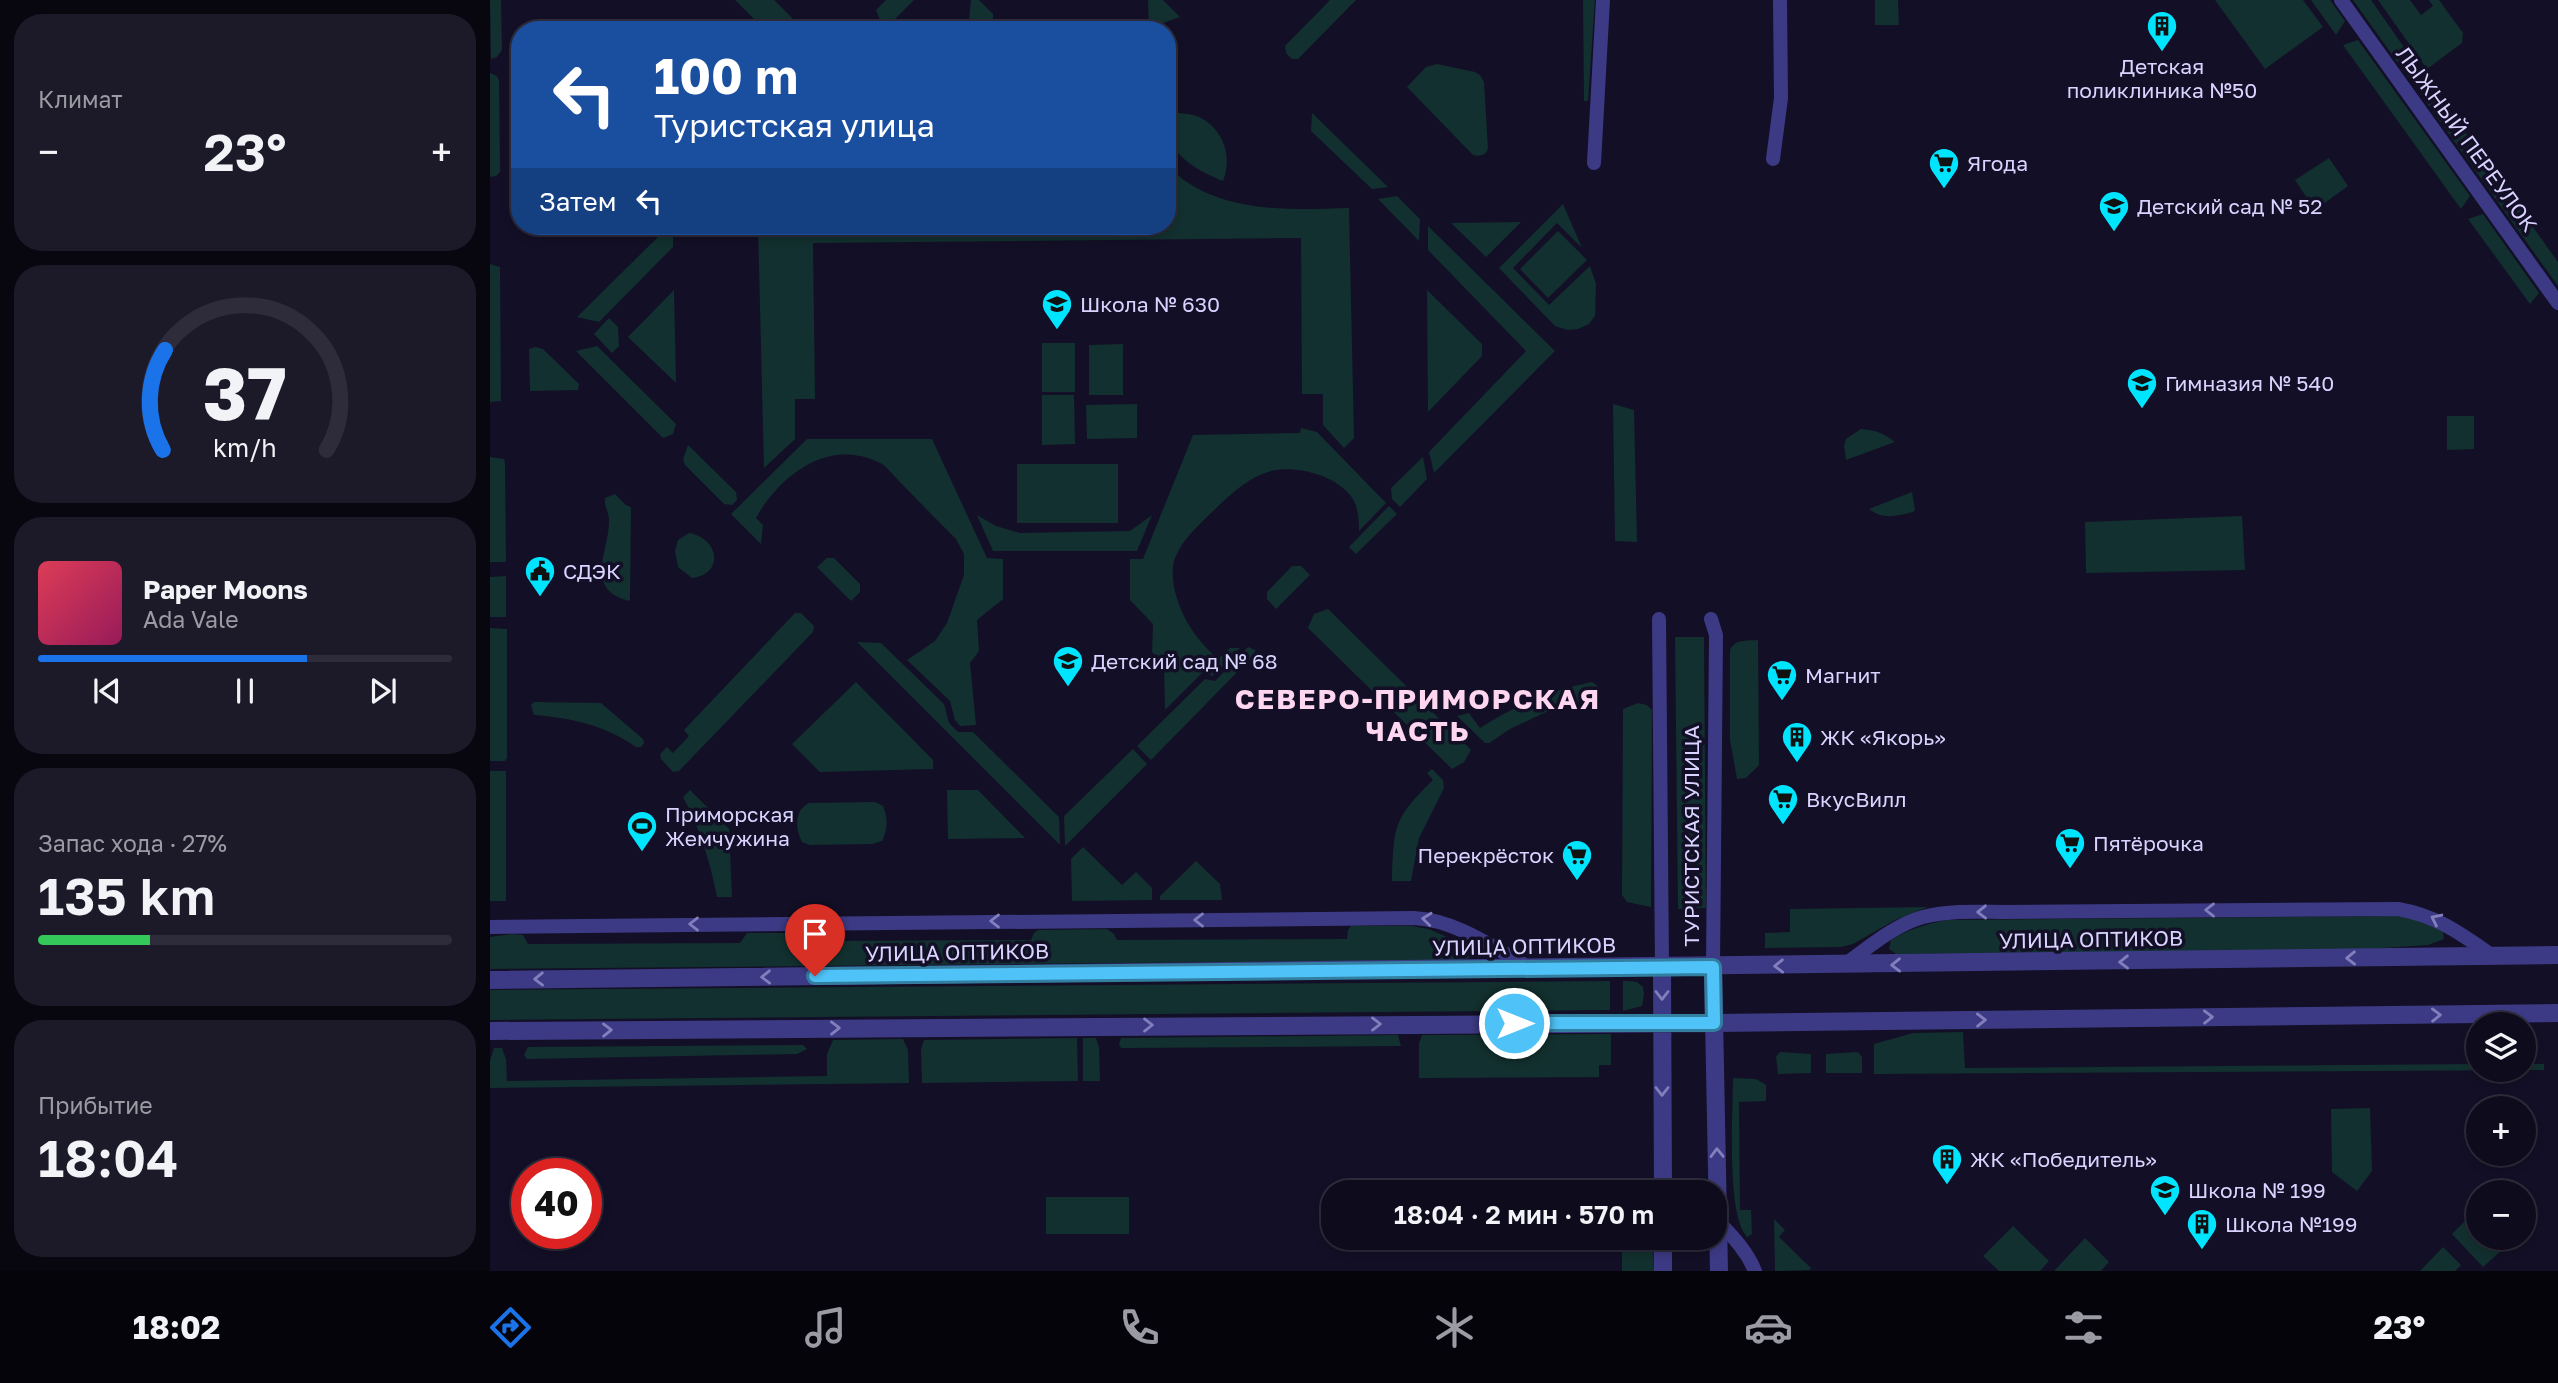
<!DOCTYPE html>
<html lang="ru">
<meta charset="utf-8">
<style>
:root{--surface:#0e0b1c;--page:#1c1929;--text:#f1f3f6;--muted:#9b9ba3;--line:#2e2b3b;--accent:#1a73e8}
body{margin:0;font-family:"Golos Text",sans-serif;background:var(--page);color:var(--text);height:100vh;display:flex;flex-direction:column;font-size:26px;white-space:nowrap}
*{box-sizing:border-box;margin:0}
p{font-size:23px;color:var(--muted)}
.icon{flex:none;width:38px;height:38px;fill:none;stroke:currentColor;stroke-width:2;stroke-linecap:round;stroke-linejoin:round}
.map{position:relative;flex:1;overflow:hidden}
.sheet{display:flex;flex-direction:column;gap:14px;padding:14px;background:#08060f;width:490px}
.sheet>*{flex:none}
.top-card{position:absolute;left:21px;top:21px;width:665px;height:214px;border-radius:28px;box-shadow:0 4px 10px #0003,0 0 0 2px var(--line);background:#1a4fa0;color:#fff;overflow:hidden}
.controls{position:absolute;left:1976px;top:1012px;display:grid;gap:14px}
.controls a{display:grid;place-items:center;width:70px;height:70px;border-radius:50%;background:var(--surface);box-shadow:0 4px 10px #0003,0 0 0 2px var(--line);font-size:35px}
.speed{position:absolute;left:21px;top:1158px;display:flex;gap:14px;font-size:35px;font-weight:700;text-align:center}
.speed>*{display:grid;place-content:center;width:91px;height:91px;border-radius:50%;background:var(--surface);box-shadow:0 4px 10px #0003,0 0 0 2px var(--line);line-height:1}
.speed .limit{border:10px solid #d22;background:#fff;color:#111}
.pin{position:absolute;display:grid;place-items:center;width:60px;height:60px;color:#fff;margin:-72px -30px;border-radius:50% 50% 50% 0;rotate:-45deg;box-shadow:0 0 7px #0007}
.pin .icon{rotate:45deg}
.me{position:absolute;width:77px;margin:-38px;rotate:90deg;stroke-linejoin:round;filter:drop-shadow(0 0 5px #0008)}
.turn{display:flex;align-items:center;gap:24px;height:147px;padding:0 28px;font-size:32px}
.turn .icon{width:91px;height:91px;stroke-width:2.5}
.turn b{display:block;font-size:49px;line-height:60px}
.then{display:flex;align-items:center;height:66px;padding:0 28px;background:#0003;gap:14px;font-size:26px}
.big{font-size:52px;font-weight:600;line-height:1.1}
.sheet .widget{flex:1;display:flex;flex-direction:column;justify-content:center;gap:10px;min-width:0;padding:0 24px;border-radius:28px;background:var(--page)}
.sheet .dial{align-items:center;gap:0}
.dial svg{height:182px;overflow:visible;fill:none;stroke:var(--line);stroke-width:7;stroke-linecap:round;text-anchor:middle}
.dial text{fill:var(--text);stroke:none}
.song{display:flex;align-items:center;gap:21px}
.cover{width:84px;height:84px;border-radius:10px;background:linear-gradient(135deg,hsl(350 70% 55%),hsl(330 70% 35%))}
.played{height:7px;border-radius:4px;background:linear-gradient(90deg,var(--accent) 65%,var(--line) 65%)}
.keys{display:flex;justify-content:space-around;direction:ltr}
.heat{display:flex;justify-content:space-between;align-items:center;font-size:38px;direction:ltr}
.charge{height:10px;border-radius:5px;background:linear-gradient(90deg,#34c759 27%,var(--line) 0)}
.trip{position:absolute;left:831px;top:1180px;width:406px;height:70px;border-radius:28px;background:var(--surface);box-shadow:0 4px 10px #0003,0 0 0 2px var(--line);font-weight:600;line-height:70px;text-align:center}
.menu{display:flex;height:112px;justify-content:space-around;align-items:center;background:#06040b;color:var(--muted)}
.menu .icon{width:49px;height:49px}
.menu .selected{color:var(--accent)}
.menu b{font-size:32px;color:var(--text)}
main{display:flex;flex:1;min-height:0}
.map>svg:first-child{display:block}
.green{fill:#12302f}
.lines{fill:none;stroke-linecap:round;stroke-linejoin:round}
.minor{stroke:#3d3a85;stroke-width:14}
.tertiary{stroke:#3d3a85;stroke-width:18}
.oneway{stroke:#837fbc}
.route-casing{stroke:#337fa1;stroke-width:18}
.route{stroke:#4fc3f7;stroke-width:12}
.labels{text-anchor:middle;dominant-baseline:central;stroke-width:7;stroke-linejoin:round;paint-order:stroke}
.poi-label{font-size:21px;fill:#d9d4ff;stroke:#130f26;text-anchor:start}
.street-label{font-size:21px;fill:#d9d4ff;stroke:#130f26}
.district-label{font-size:28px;font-weight:bold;letter-spacing:2px;fill:#ffd6f0;stroke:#130f26}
</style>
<main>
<section class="sheet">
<div class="widget"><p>Климат</p>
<div class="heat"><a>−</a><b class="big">23°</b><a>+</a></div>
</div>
<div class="widget dial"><svg viewBox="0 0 100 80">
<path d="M14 69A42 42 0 1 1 86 69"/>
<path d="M14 69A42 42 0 0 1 15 25" stroke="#1a73e8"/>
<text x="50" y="56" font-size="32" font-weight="700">37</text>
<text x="50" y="72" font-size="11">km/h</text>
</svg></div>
<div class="widget">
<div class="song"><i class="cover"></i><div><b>Paper Moons</b><p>Ada Vale</p></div></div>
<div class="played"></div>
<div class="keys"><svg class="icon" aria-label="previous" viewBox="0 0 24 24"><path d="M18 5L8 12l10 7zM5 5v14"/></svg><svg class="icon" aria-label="pause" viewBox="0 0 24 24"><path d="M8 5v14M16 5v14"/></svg><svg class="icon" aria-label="next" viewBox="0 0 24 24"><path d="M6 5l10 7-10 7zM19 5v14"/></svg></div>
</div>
<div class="widget"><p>Запас хода · 27%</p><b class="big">135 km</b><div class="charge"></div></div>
<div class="widget"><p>Прибытие</p><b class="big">18:04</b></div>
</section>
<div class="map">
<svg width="2068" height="1271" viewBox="0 0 2068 1271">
<rect width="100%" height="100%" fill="#130f26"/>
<path class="green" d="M0,0H11L12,50L7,57L1,59Z
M245,0H284L314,30H275Z
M396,0H424L402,22L390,20L386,10Z
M481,0H489L503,14V30H478Z
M658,0H673L690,17L659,28Z
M840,0H866L808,59H802L796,53L795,46Z
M1093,0H1105L1098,101H1094Z
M1385,0H1408L1409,25H1385Z
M1725,0H1813L1833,27L1775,69Z
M1821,0H1840L1855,21L1846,35Z
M1863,0H1881L1932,73L1918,77Z
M1888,0H1920L1931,15L1943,6L1939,0H1949L1973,33L1972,43L1937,69Z
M1868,40L1980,196L1971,209L1853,45Z
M947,64L985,72L990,75L994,82L998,149L995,154L988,156L983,155L917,87L936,67Z
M0,73L7,76L9,81L10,172L6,176L0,177Z
M1940,83L2068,262V286L1931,95Z
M689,113C696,114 705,114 711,118C735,131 742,158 733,181C713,173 688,160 679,139C676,132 677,123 677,115Z
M822,113L898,187L882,189L821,131Z
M1839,158L1858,186L1825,210L1805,180Z
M677,165C723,214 797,210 859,208L864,438L854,448L833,425V394H812L811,238L323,243L325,399H305V439L274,468L268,226H677Z
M907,196L930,219L929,241L888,199Z
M1073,204L1092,248L1067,223L1023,268L1059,305L1100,266L1106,284L1105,316L1099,324L1088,329L1078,330L1065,326L1009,268Z
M1993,214L2049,293L2040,304L1978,219Z
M1031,222L996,257L961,223Z
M938,226L1065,351L944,473L939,452L1036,351L938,250Z
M175,230L183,236V247L109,322L87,317Z
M1068,231L1097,260L1058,298L1030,269Z
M0,264L10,267L11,401L0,402Z
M184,290L186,383L138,337Z
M937,290L992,344V356L938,412Z
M119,318L128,327L129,346L122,353L104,334Z
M552,343H585V392H552Z
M633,344V395H599V345Z
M107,346L186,424L183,434L173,438L86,351Z
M45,347L53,349L89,384L88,390L40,391L39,349Z
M552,395H584L585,444L552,445Z
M647,404V438L597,439L596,405Z
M1123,404L1144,410L1147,542L1125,541Z
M1957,416H1984V449L1957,450Z
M811,428L827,432L896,503L869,531C869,519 868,504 860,495C844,475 806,465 781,471C756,478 738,497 720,514C707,527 693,539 686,556C681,565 683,578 684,587C691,618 705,638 728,659L740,648H750L723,676L712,673L675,710L674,665L662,652L663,624L640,600V559H653L703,435L810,433Z
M1371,429C1385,430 1394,433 1405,442L1356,460L1354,446L1356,439Z
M317,439H442L497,558L513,559V599L487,620L489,651L480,663L486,725L470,726L465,720L460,701L417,660L445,641L457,623L474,575V554L466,539C448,521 430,503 413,485C406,479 398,467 390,463C339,437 290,475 266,518L273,525L271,544L241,514Z
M198,445L246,492L247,500L242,505L234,504L195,465L193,459Z
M0,457L14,459L15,464L16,562H0Z
M933,457L937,479L910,507L902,499L901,488Z
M527,464H628V523H527Z
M1422,492L1425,510L1423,512C1407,516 1392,520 1379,509Z
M125,494L136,505L141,507L140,601C92,590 120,550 119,520C119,512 114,507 115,498Z
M899,506L907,514L866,554L859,547Z
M487,515L506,526L530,533L640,531L662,515L647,551H503Z
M1752,516L1755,570L1596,573L1595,522Z
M199,533C229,538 235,574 202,578L188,567L185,551L188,540Z
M337,558H344L370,584V592L361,601L327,567Z
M802,566H811L820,575L786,609L777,599V592Z
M16,576V617H0V628L17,629V758L15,761H0V577Z
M838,609L981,750L974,762L962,769L818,628L824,614Z
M305,613H311L324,626L323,632L189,771L183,772L171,759L170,754L177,747L183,753L199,736L194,730Z
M1185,637H1214L1216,908L1188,909Z
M1268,640L1269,765L1256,778L1247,779L1240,740V650C1245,639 1256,641 1268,640Z
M367,642L391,643L454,704L459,723L468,732H483L569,817L570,845Z
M758,647L765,650L764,655L661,760L647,746L715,679L725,681Z
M366,682L443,760V769L330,772L302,744Z
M1102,682L1109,687V698L1086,702L1054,713L1020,729L999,743H995L967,716L979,713L990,728C1025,706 1061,690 1102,682Z
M44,702L111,703L153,739L154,743L151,747H146C115,725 81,718 44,715L41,705Z
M1148,703L1157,705L1162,710L1161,907L1137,902L1132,895L1133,709Z
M643,749L657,764L575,846L574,816Z
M942,769L953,780L954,788L929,838L921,881H902C904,826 903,819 943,780L937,773Z
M0,771H16V901H0Z
M200,790L239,829L242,897H227C220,861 210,829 193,797Z
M457,790H488L535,838L458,839Z
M385,802L393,806C398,818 398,830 392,841L382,844L320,845L312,842C305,829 304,810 319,803Z
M593,847L632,885L646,872L662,888V900L582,901L581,859Z
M706,861L730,884L732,900H670V896Z
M1438,907L1405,920L1363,944L1351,947L1275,948V933L1300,932V909Z
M1908,916L1931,920L1953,931L1954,939L1938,945L1863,950L1406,954L1399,949L1401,940C1419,929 1436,924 1457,920Z
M861,926H922L939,929L979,947L982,954L980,958L971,960L0,969V937L22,934L33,935L38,944L250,943L257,933H323L330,941L541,940L544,933L548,930L617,929L624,934L627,940L857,939L858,930Z
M1120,981V1010L0,1020V990Z
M1140,981L1147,982L1153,987L1154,994L1152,1006L1133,1011V981Z
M1473,1032L1475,1068L1988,1064V1069H2034V1064H2054V1070L1384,1074V1044L1423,1033Z
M1121,1034V1065H1109V1077L929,1078V1043L932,1035Z
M908,1035L911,1046L637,1048H631L629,1044L631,1038Z
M587,1038L588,1081L432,1083L431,1049L434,1040Z
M593,1038H606L609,1047L610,1081H593Z
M413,1039L418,1050L419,1083L0,1088V1061L4,1048H12L16,1059L17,1081L337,1076V1054L343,1040Z
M313,1045L317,1049L307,1054L37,1059L34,1055L38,1047Z
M1290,1052L1321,1054V1073L1288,1074L1286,1057Z
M1368,1052L1372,1057V1073H1336V1054Z
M1243,1078L1266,1079L1276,1085V1101L1249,1102L1250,1210H1261L1262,1234L1257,1237C1236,1214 1243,1112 1243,1078Z
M1880,1108L1882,1171L1867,1191L1842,1172L1841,1109Z
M556,1197H639V1234H556Z
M1988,1208V1237H2030L2027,1249L2012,1250L1993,1267L1962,1234Z
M1284,1219L1295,1230L1289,1237L1321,1268L1320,1270L1285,1271Z
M1523,1226L1559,1261L1550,1271H1509L1493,1256Z
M1132,1237H1163L1164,1271H1132Z
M1595,1238L1619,1262L1611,1271H1564Z
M1953,1247L1971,1265L1965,1271H1930Z"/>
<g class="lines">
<path class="minor" d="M1851,0L2068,303
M1283,159L1291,98L1290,0
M1104,163L1113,0
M1169,619L1172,967
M1221,619L1226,635L1223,967
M0,927L924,918C966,920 1004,948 1040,968
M1354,965C1378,948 1404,925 1433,917C1459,910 1487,912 1514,912L1908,909C1948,916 1971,934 2003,956
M1228,1221C1243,1237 1257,1251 1265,1271"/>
<path class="tertiary" d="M1172,967L1173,1192
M1223,967L1229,1271
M0,980L2068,955
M0,1031L1224,1023L2068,1013
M1173,1237V1271"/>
</g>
<defs><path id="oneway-chevron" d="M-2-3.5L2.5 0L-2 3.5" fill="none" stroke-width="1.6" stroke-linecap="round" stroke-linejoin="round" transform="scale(1.75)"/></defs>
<g class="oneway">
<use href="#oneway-chevron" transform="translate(1720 910) rotate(180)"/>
<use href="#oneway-chevron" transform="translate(1492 912) rotate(179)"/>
<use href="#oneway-chevron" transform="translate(937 919) rotate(-174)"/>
<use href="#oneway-chevron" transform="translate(1946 919) rotate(-154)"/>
<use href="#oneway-chevron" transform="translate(709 920) rotate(180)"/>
<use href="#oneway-chevron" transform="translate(505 921) rotate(180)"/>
<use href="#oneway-chevron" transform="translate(204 924) rotate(180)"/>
<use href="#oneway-chevron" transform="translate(1861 958) rotate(179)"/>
<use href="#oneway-chevron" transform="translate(1634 962) rotate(179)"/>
<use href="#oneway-chevron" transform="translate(1406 965) rotate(179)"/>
<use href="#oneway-chevron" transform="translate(1289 966) rotate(179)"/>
<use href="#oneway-chevron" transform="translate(276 977) rotate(179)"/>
<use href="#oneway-chevron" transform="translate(49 979) rotate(179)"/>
<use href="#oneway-chevron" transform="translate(1172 995) rotate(90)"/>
<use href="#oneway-chevron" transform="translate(1946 1015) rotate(-1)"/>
<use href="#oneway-chevron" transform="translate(1718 1017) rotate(-1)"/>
<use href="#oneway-chevron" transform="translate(1491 1020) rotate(-1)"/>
<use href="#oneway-chevron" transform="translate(886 1024)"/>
<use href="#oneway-chevron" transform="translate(658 1025)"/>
<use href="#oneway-chevron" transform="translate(345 1028) rotate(-1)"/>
<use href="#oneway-chevron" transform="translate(117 1030) rotate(-1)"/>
<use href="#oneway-chevron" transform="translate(1172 1091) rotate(90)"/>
<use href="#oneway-chevron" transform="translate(1227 1153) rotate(-91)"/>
</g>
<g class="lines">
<g class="route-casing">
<path id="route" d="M325,976L1223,967L1224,1023H1024"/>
</g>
<use href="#route" class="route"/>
</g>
<defs>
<g id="building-pin" transform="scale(1.575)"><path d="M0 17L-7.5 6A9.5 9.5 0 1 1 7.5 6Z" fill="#00e5ff" stroke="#130f26"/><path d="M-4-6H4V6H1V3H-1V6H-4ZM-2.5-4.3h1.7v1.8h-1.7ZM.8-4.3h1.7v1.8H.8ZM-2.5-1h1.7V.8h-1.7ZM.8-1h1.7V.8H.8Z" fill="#111"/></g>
<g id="supermarket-pin" transform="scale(1.575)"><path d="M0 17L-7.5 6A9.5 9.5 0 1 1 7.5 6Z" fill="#00e5ff" stroke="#130f26"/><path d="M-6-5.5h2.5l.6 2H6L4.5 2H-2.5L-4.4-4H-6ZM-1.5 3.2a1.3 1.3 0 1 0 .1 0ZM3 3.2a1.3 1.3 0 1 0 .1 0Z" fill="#111"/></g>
<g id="school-pin" transform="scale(1.575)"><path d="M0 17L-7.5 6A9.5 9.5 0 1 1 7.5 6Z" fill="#00e5ff" stroke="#130f26"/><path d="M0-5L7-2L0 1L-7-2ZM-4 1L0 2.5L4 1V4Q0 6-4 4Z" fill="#111"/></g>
<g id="civic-pin" transform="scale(1.575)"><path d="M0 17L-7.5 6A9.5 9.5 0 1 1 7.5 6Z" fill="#00e5ff" stroke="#130f26"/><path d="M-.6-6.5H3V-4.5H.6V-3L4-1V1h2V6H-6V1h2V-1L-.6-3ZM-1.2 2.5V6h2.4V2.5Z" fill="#111"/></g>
<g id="stadium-pin" transform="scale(1.575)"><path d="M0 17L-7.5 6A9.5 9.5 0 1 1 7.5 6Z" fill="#00e5ff" stroke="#130f26"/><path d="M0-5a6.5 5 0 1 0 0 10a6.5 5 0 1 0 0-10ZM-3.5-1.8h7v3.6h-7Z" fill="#111"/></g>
</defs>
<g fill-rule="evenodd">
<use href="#building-pin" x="1672" y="26"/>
<use href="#supermarket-pin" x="1454" y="163"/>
<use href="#school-pin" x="1624" y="206"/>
<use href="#school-pin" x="567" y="304"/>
<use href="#school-pin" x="1652" y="383"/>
<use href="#civic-pin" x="50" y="571"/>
<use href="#school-pin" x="578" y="661"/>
<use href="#supermarket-pin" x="1292" y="675"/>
<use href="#building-pin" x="1307" y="737"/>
<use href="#supermarket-pin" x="1293" y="799"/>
<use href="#stadium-pin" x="152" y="826"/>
<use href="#supermarket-pin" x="1580" y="843"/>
<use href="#supermarket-pin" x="1087" y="855"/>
<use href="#building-pin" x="1457" y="1159"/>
<use href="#school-pin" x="1675" y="1190"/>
<use href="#building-pin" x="1712" y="1224"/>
</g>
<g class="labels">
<g class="poi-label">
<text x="1672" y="66" text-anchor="middle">Детская<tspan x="1672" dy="24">поликлиника №50</tspan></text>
<text x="1477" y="163">Ягода</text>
<text x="1647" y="206">Детский сад № 52</text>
<text x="590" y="304">Школа № 630</text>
<text x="1675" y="383">Гимназия № 540</text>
<text x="73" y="571">СДЭК</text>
<text x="601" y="661">Детский сад № 68</text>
<text x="1315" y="675">Магнит</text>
<text x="1330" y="737">ЖК «Якорь»</text>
<text x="1316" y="799">ВкусВилл</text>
<text x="175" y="814">Приморская<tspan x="175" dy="24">Жемчужина</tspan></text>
<text x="1603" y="843">Пятёрочка</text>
<text x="1064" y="855" text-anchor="end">Перекрёсток</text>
<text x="1480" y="1159">ЖК «Победитель»</text>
<text x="1698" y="1190">Школа № 199</text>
<text x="1735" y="1224">Школа №199</text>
</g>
<g class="street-label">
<text transform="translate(1977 139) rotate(54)">ЛЫЖНЫЙ ПЕРЕУЛОК</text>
<text transform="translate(1201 836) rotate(-90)">ТУРИСТСКАЯ УЛИЦА</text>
<text transform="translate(1601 939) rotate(-1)">УЛИЦА ОПТИКОВ</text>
<text transform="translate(1034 946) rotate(-1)">УЛИЦА ОПТИКОВ</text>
<text transform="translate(467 952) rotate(-1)">УЛИЦА ОПТИКОВ</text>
</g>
<g class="district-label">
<text x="928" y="698">СЕВЕРО-ПРИМОРСКАЯ<tspan x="928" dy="32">ЧАСТЬ</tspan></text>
</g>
</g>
</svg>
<div class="controls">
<a><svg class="icon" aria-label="layers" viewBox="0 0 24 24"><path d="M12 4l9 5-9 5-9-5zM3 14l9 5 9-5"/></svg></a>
<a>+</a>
<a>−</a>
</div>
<div class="speed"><div class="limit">40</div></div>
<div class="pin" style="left:325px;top:976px;background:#d93025"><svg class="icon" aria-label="arrive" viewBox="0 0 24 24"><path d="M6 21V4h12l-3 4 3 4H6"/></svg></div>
<svg class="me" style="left:1024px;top:1023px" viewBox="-20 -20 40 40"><circle r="17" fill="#4fc3f7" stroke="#fff" stroke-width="3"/><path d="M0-11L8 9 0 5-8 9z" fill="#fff"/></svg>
<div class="trip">18:04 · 2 мин · 570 m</div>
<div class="top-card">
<div class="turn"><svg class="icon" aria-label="left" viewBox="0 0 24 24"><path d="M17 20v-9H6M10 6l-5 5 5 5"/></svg><div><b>100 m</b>Туристская улица</div></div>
<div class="then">Затем<svg class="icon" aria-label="left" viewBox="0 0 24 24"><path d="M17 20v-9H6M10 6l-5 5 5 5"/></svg></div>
</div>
</div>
</main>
<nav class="menu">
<b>18:02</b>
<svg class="icon selected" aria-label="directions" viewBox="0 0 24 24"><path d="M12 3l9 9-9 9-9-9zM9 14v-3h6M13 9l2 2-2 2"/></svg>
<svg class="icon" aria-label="music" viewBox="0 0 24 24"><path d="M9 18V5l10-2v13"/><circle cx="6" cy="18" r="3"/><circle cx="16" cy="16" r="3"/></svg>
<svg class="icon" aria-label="phone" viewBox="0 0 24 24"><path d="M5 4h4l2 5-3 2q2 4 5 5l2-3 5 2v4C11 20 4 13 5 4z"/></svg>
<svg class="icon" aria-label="climate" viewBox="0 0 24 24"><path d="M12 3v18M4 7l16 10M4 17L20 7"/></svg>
<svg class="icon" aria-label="car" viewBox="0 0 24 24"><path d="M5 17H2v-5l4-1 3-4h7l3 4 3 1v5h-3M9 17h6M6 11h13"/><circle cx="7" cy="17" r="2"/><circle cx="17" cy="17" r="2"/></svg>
<svg class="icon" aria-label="filters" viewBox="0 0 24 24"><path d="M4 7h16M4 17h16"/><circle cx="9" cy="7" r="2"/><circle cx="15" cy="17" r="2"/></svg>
<b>23°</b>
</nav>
